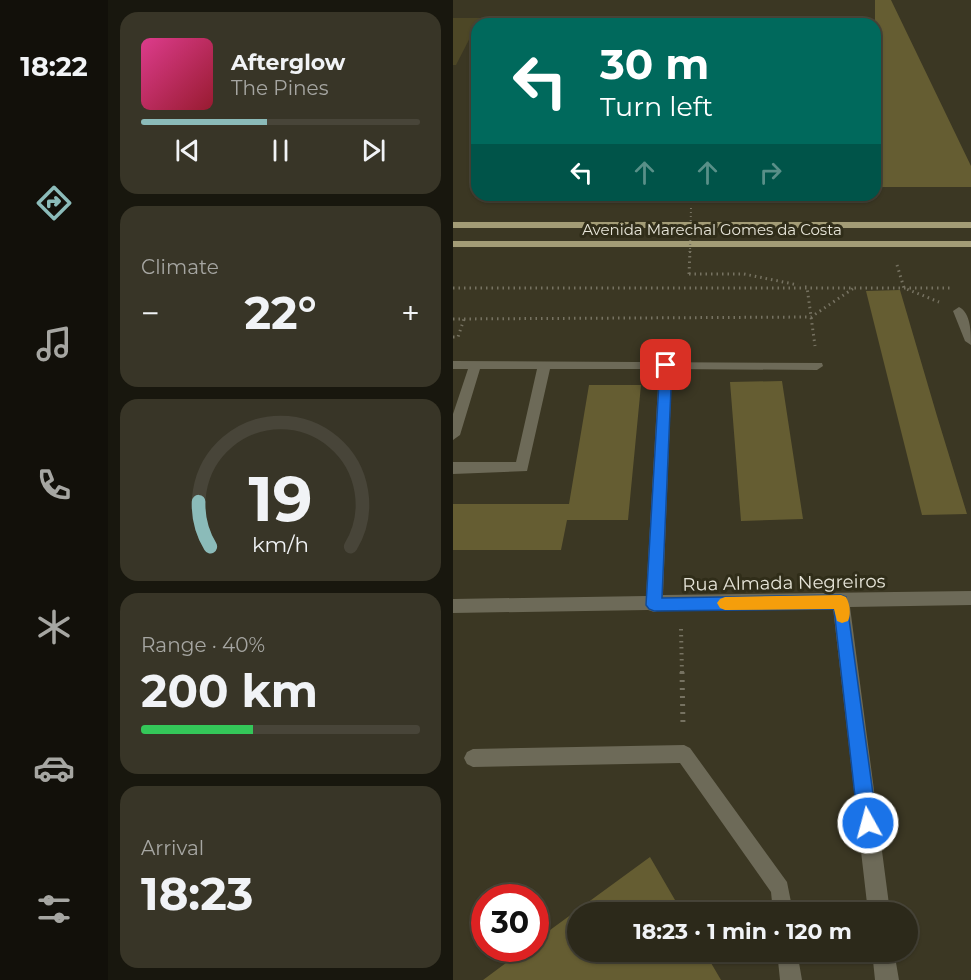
<!DOCTYPE html>
<meta charset="utf-8">
<style>
:root{--surface:#2c291a;--page:#383527;--text:#f1f3f6;--muted:#a6a6a2;--line:#484539;--accent:#8bbbb9}
body{margin:0;font-family:Montserrat,sans-serif;background:var(--page);color:var(--text);height:100vh;display:flex;flex-direction:column;font-size:22px;white-space:nowrap}
*{box-sizing:border-box;margin:0}
p{font-size:20px;color:var(--muted)}
.icon{flex:none;width:33px;height:33px;fill:none;stroke:currentColor;stroke-width:2;stroke-linecap:round;stroke-linejoin:round}
.map{position:relative;flex:1;overflow:hidden}
.panel{display:flex;flex-direction:column;gap:12px;padding:12px;background:#18170e;width:345px}
.panel>*{flex:none}
.top-card{position:absolute;left:18px;top:18px;width:410px;height:183px;border-radius:18px;box-shadow:0 2px 4px #0004,0 0 0 2px var(--line);background:#00695c;color:#fff;overflow:hidden}
.speed{position:absolute;left:18px;top:884px;display:flex;gap:12px;font-size:30px;font-weight:700;text-align:center}
.speed>*{display:grid;place-content:center;width:78px;height:78px;border-radius:50%;background:var(--surface);box-shadow:0 2px 4px #0004,0 0 0 2px var(--line);line-height:1}
.speed .limit{border:9px solid #d22;background:#fff;color:#111}
.pin{position:absolute;display:grid;place-items:center;width:51px;height:51px;color:#fff;margin:-26px;border-radius:12px;box-shadow:0 3px 9px #0006}
.me{position:absolute;width:66px;margin:-33px;rotate:353deg;stroke-linejoin:round;filter:drop-shadow(0 0 4px #0008)}
.turn{display:flex;align-items:center;gap:21px;height:126px;padding:0 30px;font-size:27px}
.turn .icon{width:78px;height:78px;stroke-width:2.5}
.turn b{display:block;font-size:42px;line-height:51px}
.lanes{display:flex;align-items:center;height:57px;padding:0 30px;background:#0003;justify-content:center;gap:30px;direction:ltr}
.lanes .off{opacity:.35}
.big{font-size:45px;font-weight:700;line-height:1.1}
.panel .card{flex:1;display:flex;flex-direction:column;justify-content:center;gap:9px;min-width:0;padding:0 21px;border-radius:18px;background:var(--page)}
.panel .dial{align-items:center;gap:0}
.dial svg{height:156px;overflow:visible;fill:none;stroke:var(--line);stroke-width:7;stroke-linecap:round;text-anchor:middle}
.dial text{fill:var(--text);stroke:none}
.song{display:flex;align-items:center;gap:18px}
.cover{width:72px;height:72px;border-radius:9px;background:linear-gradient(135deg,hsl(330 70% 55%),hsl(350 70% 35%))}
.played{height:6px;border-radius:3px;background:linear-gradient(90deg,var(--accent) 45%,var(--line) 45%)}
.keys{display:flex;justify-content:space-around;direction:ltr}
.heat{display:flex;justify-content:space-between;align-items:center;font-size:33px;direction:ltr}
.charge{height:9px;border-radius:4px;background:linear-gradient(90deg,#34c759 40%,var(--line) 0)}
.trip{position:absolute;left:114px;top:902px;width:351px;height:60px;border-radius:30px;background:var(--surface);box-shadow:0 2px 4px #0004,0 0 0 2px var(--line);font-weight:700;line-height:60px;text-align:center}
main{display:flex;flex:1;min-height:0}
.tabs{display:flex;flex-direction:column;width:108px;justify-content:space-around;align-items:center;background:#12100a;color:var(--muted)}
.tabs .icon{width:42px;height:42px}
.tabs .on{color:var(--accent)}
.tabs b{font-size:27px;color:var(--text)}
.map>svg:first-child{display:block}
.green{fill:#4d4726}
.building{fill:#655d32}
.lines{fill:none;stroke-linecap:round;stroke-linejoin:round}
.path-far2{stroke:#767261;stroke-width:3;stroke-dasharray:1.5 4;stroke-linecap:butt}
.path-far1{stroke:#767261;stroke-width:4;stroke-dasharray:1.5 4.5;stroke-linecap:butt}
.path{stroke:#767261;stroke-width:5;stroke-dasharray:2 6;stroke-linecap:butt}
.lane{fill:#6d6a58;fill-rule:evenodd}
.street{fill:#6d6a58;fill-rule:evenodd}
.primary{fill:#a39c76;fill-rule:evenodd}
.path-bridge-far1{stroke:#767261;stroke-width:2;stroke-dasharray:1 3;stroke-linecap:butt}
.path-bridge{stroke:#767261;stroke-width:3;stroke-dasharray:1.5 4;stroke-linecap:butt}
.route{fill:#1a73e8;stroke:#114b97;stroke-width:1.5}
.slow{fill:#f59e0b}
.labels{text-anchor:middle;dominant-baseline:central;stroke-width:6;stroke-linejoin:round;paint-order:stroke}
.far-street-label{font-size:15px;fill:#e7e5d9;stroke:#302d19}
.street-label{font-size:18px;fill:#e7e5d9;stroke:#302d19}
</style>
<main>
<nav class="tabs">
<b>18:22</b>
<svg class="icon on" aria-label="directions" viewBox="0 0 24 24"><path d="M12 3l9 9-9 9-9-9zM9 14v-3h6M13 9l2 2-2 2"/></svg>
<svg class="icon" aria-label="music" viewBox="0 0 24 24"><path d="M9 18V5l10-2v13"/><circle cx="6" cy="18" r="3"/><circle cx="16" cy="16" r="3"/></svg>
<svg class="icon" aria-label="phone" viewBox="0 0 24 24"><path d="M5 4h4l2 5-3 2q2 4 5 5l2-3 5 2v4C11 20 4 13 5 4z"/></svg>
<svg class="icon" aria-label="climate" viewBox="0 0 24 24"><path d="M12 3v18M4 7l16 10M4 17L20 7"/></svg>
<svg class="icon" aria-label="car" viewBox="0 0 24 24"><path d="M5 17H2v-5l4-1 3-4h7l3 4 3 1v5h-3M9 17h6M6 11h13"/><circle cx="7" cy="17" r="2"/><circle cx="17" cy="17" r="2"/></svg>
<svg class="icon" aria-label="filters" viewBox="0 0 24 24"><path d="M4 7h16M4 17h16"/><circle cx="9" cy="7" r="2"/><circle cx="15" cy="17" r="2"/></svg>
</nav>
<section class="panel">
<div class="card">
<div class="song"><i class="cover"></i><div><b>Afterglow</b><p>The Pines</p></div></div>
<div class="played"></div>
<div class="keys"><svg class="icon" aria-label="previous" viewBox="0 0 24 24"><path d="M18 5L8 12l10 7zM5 5v14"/></svg><svg class="icon" aria-label="pause" viewBox="0 0 24 24"><path d="M8 5v14M16 5v14"/></svg><svg class="icon" aria-label="next" viewBox="0 0 24 24"><path d="M6 5l10 7-10 7zM19 5v14"/></svg></div>
</div>
<div class="card"><p>Climate</p>
<div class="heat"><a>−</a><b class="big">22°</b><a>+</a></div>
</div>
<div class="card dial"><svg viewBox="0 0 100 80">
<path d="M14 69A42 42 0 1 1 86 69"/>
<path d="M14 69A42 42 0 0 1 8 46" stroke="#8bbbb9"/>
<text x="50" y="56" font-size="32" font-weight="700">19</text>
<text x="50" y="72" font-size="11">km/h</text>
</svg></div>
<div class="card"><p>Range · 40%</p><b class="big">200 km</b><div class="charge"></div></div>
<div class="card"><p>Arrival</p><b class="big">18:23</b></div>
</section>
<div class="map">
<svg width="518" height="980" viewBox="0 0 518 980">
<rect width="100%" height="100%" fill="#3b3723"/>
<path class="green" d="M0,18H29L24,24L3,65H0Z
M35,19H138L136,24H32Z"/>
<path class="building" d="M422,0H438L518,166V187H422Z
M447,290L484,416L514,514L469,515L413,291Z
M329,381L350,519L288,521L277,382Z
M136,385H188L175,520H114L108,550H0V504H116Z
M197,857L229,912H124V951H251L268,980H30L73,948H82V941Z"/>
<g class="lines">
<path class="path-far2" d="M444,265L451,288L486,302
M236,274H291L345,285
M352,287H354L362,346
M0,288H500
M0,319L358,317L401,288
M0,337H5L11,319"/>
<path class="path-far1" d="M228,629L229,674"/>
<path class="path" d="M229,672L230,726"/>
<path class="lane" d="M231,745L237,748L334,882L340,912H320L318,892L227,763L20,767L14,764L11,758L14,752L20,749Z
M324,951H344L349,980H327Z"/>
<path class="street" d="M506,307C518,313 518,333 518,345L512,341L500,311Z
M0,361L369,363L370,366L364,370L219,369L210,595L518,591V605L397,607L437,912H415L380,608L207,610L201,612L195,610L0,613V599L193,596L206,369H97L74,471L0,474V462H63L84,369H27L7,435L0,440V414L15,369H0Z
M419,951H441L446,980H422Z"/>
<path class="primary" d="M0,222H518V228H0Z
M0,241H518V247H0Z"/>
<path class="path-bridge-far1" d="M237,253L238,207"/>
<path class="path-bridge" d="M236,274L237,251"/>
</g>
<path class="route" d="M213,361L219,365L209,598L388,595L393,597L424,823L421,830L415,833L408,830L405,823L381,609L201,611L196,609L193,605L207,365Z"/>
<path class="slow" d="M388,595L393,597C397,604 398,614 395,621L389,623L384,621L381,609L272,610L267,608L264,603L267,599L272,597Z"/>
<g class="labels">
<g class="far-street-label">
<text x="259" y="229">Avenida Marechal Gomes da Costa</text>
</g>
<g class="street-label">
<text transform="translate(331 583) rotate(-1)">Rua Almada Negreiros</text>
</g>
</g>
</svg>
<div class="speed"><div class="limit">30</div></div>
<div class="pin" style="left:213px;top:365px;background:#d93025"><svg class="icon" aria-label="arrive" viewBox="0 0 24 24"><path d="M6 21V4h12l-3 4 3 4H6"/></svg></div>
<svg class="me" style="left:415px;top:823px" viewBox="-20 -20 40 40"><circle r="17" fill="#1a73e8" stroke="#fff" stroke-width="3"/><path d="M0-11L8 9 0 5-8 9z" fill="#fff"/></svg>
<div class="trip">18:23 · 1 min · 120 m</div>
<div class="top-card">
<div class="turn"><svg class="icon" aria-label="left" viewBox="0 0 24 24"><path d="M17 20v-9H6M10 6l-5 5 5 5"/></svg><div><b>30 m</b>Turn left</div></div>
<div class="lanes"><svg class="icon" aria-label="left" viewBox="0 0 24 24"><path d="M17 20v-9H6M10 6l-5 5 5 5"/></svg><svg class="icon off" aria-label="ahead" viewBox="0 0 24 24"><path d="M12 20V5M6 11l6-6 6 6"/></svg><svg class="icon off" aria-label="ahead" viewBox="0 0 24 24"><path d="M12 20V5M6 11l6-6 6 6"/></svg><svg class="icon off" aria-label="right" viewBox="0 0 24 24"><path d="M7 20v-9h11M14 6l5 5-5 5"/></svg></div>
</div>
</div>
</main>
